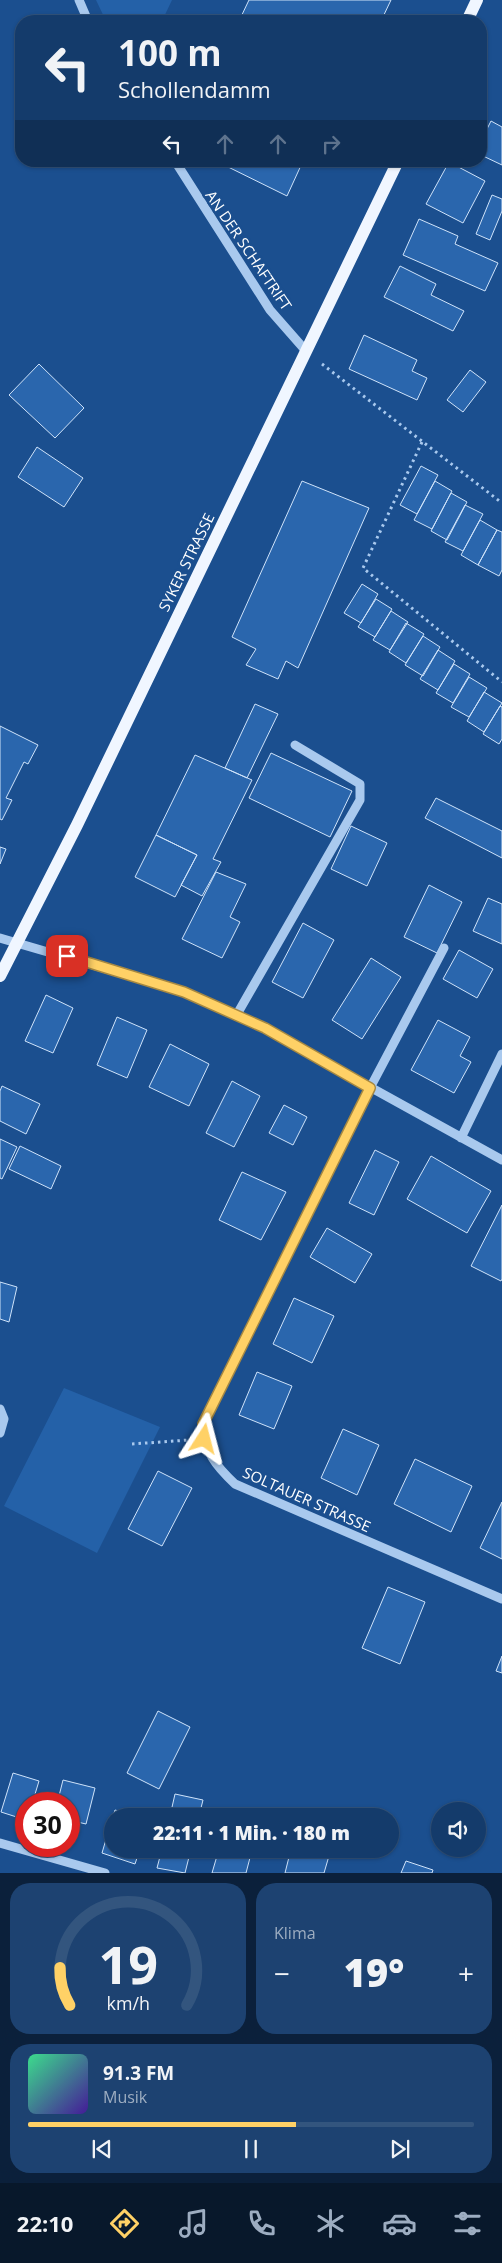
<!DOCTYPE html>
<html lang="de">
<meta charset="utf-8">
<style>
:root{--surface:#143b6b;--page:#1d4271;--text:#f1f3f6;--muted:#9dadc1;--line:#33557e;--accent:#ffd166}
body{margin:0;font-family:"Open Sans",sans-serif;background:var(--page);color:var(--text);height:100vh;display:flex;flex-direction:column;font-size:19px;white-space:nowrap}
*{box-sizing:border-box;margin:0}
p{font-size:16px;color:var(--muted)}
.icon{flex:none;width:28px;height:28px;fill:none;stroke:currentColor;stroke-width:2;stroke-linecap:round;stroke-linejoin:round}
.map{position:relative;height:1873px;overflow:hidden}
.drawer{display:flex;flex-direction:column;gap:10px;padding:10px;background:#0b203b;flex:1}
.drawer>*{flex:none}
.guide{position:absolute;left:15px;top:15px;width:472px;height:152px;border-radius:20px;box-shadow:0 1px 4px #0004,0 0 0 1px var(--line);background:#143b6b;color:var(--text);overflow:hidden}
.controls{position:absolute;left:431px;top:1802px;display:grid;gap:10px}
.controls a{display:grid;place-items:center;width:55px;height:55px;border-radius:50%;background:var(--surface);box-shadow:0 1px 4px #0004,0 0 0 1px var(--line);font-size:25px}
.speed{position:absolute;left:15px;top:1792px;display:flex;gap:10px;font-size:25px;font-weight:700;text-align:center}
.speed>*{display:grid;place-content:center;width:65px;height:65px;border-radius:50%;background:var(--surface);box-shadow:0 1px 4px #0004,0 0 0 1px var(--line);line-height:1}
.speed .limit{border:8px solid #d22;background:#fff;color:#111}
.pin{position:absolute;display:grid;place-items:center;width:42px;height:42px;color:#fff;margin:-21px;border-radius:10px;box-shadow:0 2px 8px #0006}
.me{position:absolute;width:55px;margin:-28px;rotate:9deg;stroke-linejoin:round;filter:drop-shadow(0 0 4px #0008)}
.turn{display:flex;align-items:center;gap:18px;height:105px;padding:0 20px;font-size:22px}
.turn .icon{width:65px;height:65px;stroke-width:2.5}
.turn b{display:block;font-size:35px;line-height:42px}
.lanes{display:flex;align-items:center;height:48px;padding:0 20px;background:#0003;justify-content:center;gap:25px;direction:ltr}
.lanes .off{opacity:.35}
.big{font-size:38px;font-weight:800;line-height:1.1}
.drawer .card{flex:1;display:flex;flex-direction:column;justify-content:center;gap:8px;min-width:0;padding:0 18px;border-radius:20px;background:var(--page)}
.drawer .dial{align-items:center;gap:0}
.dial svg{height:130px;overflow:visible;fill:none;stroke:var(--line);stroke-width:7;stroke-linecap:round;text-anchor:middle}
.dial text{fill:var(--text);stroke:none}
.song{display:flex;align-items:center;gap:15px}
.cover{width:60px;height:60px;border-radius:8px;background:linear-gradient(135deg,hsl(150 70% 55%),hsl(260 70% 35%))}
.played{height:5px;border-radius:2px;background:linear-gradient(90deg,var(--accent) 60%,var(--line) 60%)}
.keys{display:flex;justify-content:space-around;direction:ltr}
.heat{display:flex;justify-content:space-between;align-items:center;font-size:28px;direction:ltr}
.drawer .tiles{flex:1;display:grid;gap:10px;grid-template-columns:1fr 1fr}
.card:last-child{grid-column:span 2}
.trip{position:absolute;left:104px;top:1808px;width:295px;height:50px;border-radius:25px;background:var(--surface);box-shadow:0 1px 4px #0004,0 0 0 1px var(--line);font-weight:800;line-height:50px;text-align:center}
.tabs{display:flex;height:80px;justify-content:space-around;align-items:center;background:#08182b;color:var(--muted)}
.tabs .icon{width:35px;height:35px}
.tabs .active{color:var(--accent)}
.tabs b{font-size:22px;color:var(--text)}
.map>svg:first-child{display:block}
.green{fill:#2461a8}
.building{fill:#2a66ad;stroke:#cfe3fa}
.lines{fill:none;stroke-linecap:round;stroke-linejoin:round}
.path{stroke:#a9c9ee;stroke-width:3;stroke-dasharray:2.5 4;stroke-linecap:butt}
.minor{stroke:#a9c9ee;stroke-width:9}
.major{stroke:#f0f6ff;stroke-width:12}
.route-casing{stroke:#a68842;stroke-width:12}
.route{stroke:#ffd166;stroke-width:9}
.labels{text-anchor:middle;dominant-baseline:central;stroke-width:5;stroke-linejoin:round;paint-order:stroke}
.street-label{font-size:15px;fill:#fff;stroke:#1b4f8f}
</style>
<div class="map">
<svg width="502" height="1873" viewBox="0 0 502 1873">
<rect width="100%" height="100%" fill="#1b4f8f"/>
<path class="green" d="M96,0H172L162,21H106Z
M64,1388L160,1427L97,1553L4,1506Z"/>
<path class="building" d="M249,0H391L381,21H239Z
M491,121L502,127V165L481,155V141Z
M216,161H303L287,196Z
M449,162L485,181L463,223L426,204Z
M492,195L502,199V211L490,240L476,234Z
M419,219L458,236L455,244L498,263L485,291L403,255Z
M400,266L436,284L431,295L464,311L453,331L384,297Z
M364,335L417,360L412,371L427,378L417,400L349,369Z
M39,364L84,408L55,438L9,395Z
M470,370L486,382L463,412L447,400Z
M37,447L83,478L64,507L18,477Z
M421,466L438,475L417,514L400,505Z
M302,481L369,508L298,668L286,661L278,679L246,665L256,649L232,637Z
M435,481L452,491L432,529L414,520Z
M451,493L467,502L447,540L431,531Z
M465,505L483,514L463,551L445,542Z
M480,520L497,530L478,565L461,555Z
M497,530L502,532V570L499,576L478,565Z
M362,584L378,594L361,623L344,613Z
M376,599L392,609L375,637L358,627Z
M391,611L408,622L390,650L373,640Z
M406,623L424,634L406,663L389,652Z
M423,636L440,647L423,676L405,665Z
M438,650L455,661L438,690L420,679Z
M454,664L470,674L453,703L436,693Z
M469,677L487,688L469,717L451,707Z
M484,692L502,703L484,732L467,721Z
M255,704L278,714L247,778L225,768Z
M500,706L502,707V739L499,744L483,734Z
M0,726L38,745L28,764L24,762L6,798L12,800L2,820L0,819Z
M271,753L352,791L330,837L249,798Z
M195,755L252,780L213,859L221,862L202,896L181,885L197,855L156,835Z
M436,798L502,831V858L425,818Z
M351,826L387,843L367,886L331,869Z
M156,835L197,855L175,897L135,877Z
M0,847L6,849L0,864Z
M216,872L246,884L230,917L240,922L222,958L182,939Z
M429,885L462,902L437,953L404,937Z
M488,898L502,904V944L473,931Z
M303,923L334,940L303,998L272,982Z
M459,950L493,969L477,998L443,979Z
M371,958L401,977L362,1039L332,1020Z
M46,995L73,1008L53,1053L25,1041Z
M117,1017L147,1030L127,1078L97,1065Z
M438,1020L470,1037L460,1056L471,1062L454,1093L411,1070Z
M170,1044L209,1064L189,1106L149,1087Z
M232,1081L260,1096L234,1147L206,1133Z
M2,1086L40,1104L26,1134L0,1121V1091Z
M284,1105L307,1117L293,1145L269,1133Z
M0,1139L17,1147L2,1179L0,1178Z
M20,1146L61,1166L51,1189L9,1169Z
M375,1150L399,1162L374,1215L349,1203Z
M431,1156L491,1191L467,1233L407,1199Z
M242,1172L286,1192L261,1240L219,1220Z
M502,1205V1279L501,1281L471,1266Z
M327,1228L372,1254L355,1283L310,1257Z
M0,1282L17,1287L9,1322L0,1319Z
M294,1298L334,1316L312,1363L273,1344Z
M257,1372L292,1386L274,1429L239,1415Z
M343,1429L379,1445L357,1495L321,1478Z
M415,1459L472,1486L451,1532L394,1504Z
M158,1471L192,1488L162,1546L128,1529Z
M502,1502V1559L480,1548Z
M388,1587L425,1602L400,1664L362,1648Z
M502,1656V1673L496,1671Z
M158,1711L190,1727L159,1789L127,1773Z
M13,1773L39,1781L32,1804H26V1820L1,1812Z
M63,1780L95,1788L86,1824L69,1820V1804H57Z
M175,1794L203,1800L199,1816H170Z
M115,1810L137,1816H113Z
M112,1819V1849H140L135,1864L102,1853Z
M162,1849H191L185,1873L157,1868Z
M219,1849L252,1850L246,1873H212Z
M291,1849H331L324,1873H285Z
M406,1861L433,1870L432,1873H401Z"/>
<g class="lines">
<path class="path" d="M322,364L502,503
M422,442L363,568L502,682
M132,1444L189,1440"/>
<path class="minor" d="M79,0L88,21
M175,161L270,310L306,351
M0,938L185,992L265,1029L502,1160
M444,948L370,1088L203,1424C204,1452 216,1466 235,1484L502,1599
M236,1016L360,800V784L295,745
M461,1138L502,1054
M0,1409L4,1419L0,1433
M0,1843L105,1873"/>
<path class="major" d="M467,21L477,0
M0,976L77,825L398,161"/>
</g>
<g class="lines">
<g class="route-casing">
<path id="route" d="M67,956L184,992L265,1028L370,1088L203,1424L204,1439"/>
</g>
<use href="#route" class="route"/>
</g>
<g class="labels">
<g class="street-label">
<text transform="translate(249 250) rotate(56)">AN DER SCHAFTRIFT</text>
<text transform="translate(186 562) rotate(-64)">SYKER STRASSE</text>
<text transform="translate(307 1499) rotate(24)">SOLTAUER STRASSE</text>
</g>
</g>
</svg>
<div class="controls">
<a><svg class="icon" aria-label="sound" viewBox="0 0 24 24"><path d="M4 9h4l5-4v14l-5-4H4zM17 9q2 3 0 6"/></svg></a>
</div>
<div class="speed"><div class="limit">30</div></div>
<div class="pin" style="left:67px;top:956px;background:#d93025"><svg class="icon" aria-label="arrive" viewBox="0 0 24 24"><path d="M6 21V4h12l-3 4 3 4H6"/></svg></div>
<svg class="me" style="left:204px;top:1439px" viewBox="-20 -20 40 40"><path d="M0-17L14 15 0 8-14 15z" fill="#ffd166" stroke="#fff" stroke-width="4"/></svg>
<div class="trip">22:11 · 1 Min. · 180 m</div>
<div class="guide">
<div class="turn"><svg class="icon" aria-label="left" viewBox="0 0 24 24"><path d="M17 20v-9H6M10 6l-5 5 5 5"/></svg><div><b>100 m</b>Schollendamm</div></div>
<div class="lanes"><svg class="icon" aria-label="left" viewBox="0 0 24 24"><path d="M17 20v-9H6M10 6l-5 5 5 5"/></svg><svg class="icon off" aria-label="ahead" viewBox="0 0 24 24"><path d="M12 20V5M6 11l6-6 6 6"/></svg><svg class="icon off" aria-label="ahead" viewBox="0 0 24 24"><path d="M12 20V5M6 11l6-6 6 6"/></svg><svg class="icon off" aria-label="right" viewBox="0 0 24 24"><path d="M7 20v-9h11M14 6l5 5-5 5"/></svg></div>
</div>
</div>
<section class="drawer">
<div class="tiles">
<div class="card dial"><svg viewBox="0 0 100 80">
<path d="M14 69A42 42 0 1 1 86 69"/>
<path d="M14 69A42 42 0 0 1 8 46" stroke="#ffd166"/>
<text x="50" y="56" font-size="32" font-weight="700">19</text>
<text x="50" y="72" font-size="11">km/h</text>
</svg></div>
<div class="card"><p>Klima</p>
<div class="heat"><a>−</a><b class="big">19°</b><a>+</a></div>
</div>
<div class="card">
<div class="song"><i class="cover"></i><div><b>91.3 FM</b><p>Musik</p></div></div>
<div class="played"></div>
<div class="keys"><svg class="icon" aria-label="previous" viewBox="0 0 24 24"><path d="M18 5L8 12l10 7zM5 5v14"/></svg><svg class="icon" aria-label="pause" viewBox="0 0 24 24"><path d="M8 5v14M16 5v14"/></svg><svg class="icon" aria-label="next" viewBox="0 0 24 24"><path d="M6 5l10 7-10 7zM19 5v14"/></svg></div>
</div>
</div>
</section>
<nav class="tabs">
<b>22:10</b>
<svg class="icon active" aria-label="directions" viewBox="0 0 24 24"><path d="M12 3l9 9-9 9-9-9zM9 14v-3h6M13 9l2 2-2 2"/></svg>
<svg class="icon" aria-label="music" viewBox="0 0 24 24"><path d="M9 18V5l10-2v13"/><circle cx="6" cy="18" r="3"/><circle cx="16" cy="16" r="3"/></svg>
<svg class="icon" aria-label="phone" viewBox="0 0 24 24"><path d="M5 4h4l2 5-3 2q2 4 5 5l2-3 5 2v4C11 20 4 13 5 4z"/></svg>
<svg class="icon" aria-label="climate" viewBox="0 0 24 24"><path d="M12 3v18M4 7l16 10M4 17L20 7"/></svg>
<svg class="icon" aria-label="car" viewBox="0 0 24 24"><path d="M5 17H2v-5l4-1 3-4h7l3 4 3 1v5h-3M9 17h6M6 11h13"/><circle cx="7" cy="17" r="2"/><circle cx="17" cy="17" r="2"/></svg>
<svg class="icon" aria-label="filters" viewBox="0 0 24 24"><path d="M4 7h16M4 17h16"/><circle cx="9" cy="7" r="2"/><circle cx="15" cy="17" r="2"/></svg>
</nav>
